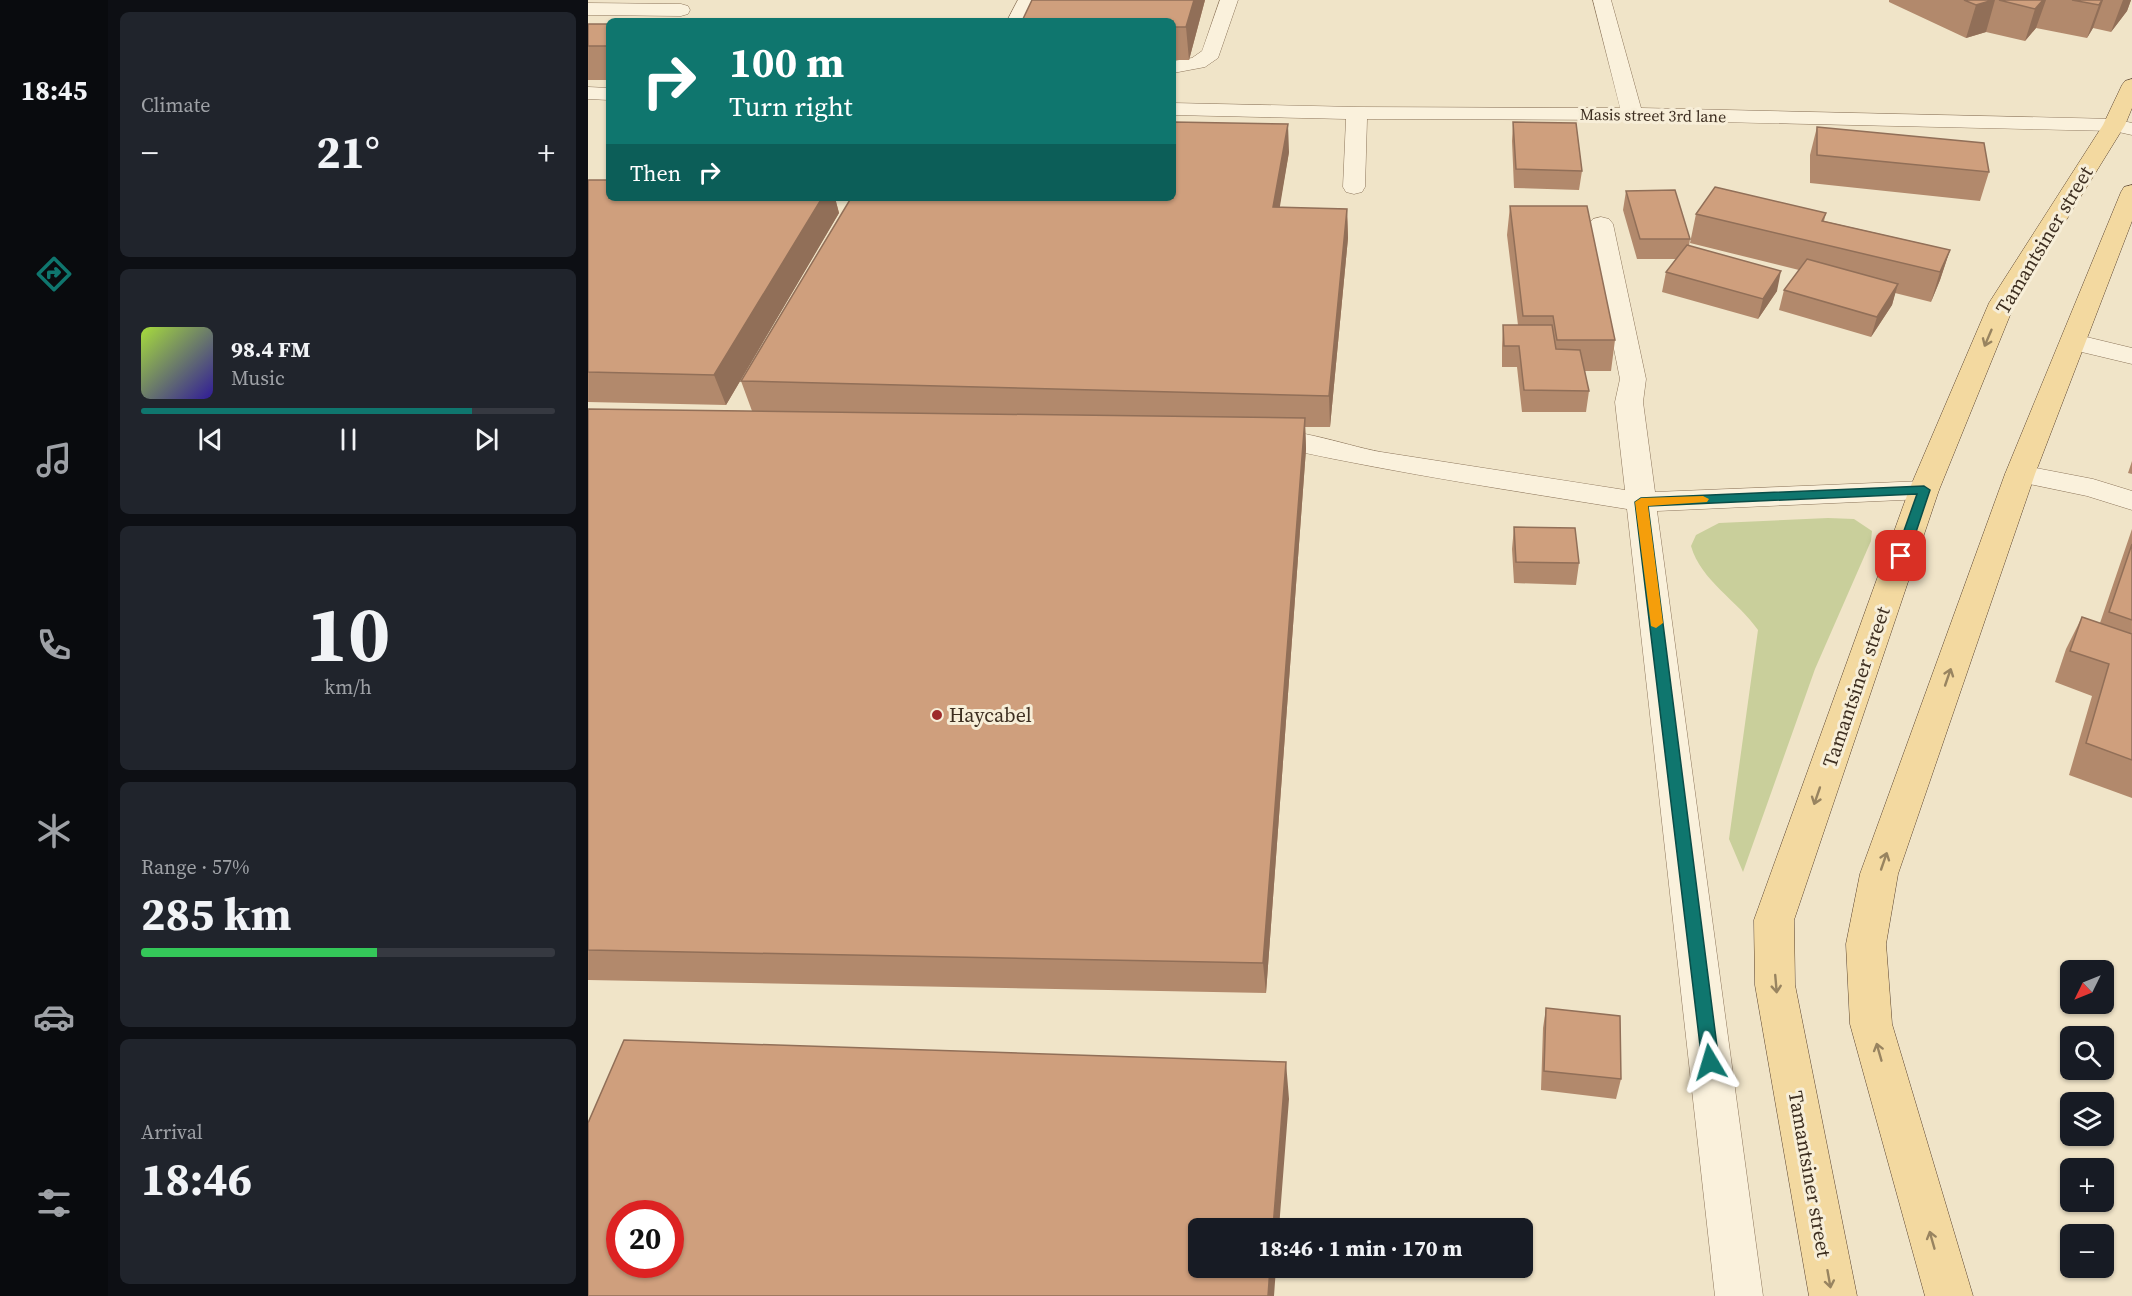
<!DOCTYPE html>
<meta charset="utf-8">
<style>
:root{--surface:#171b24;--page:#20242c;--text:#f1f3f6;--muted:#9ea1a6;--line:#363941;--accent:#0f766e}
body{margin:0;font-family:"Source Serif 4",serif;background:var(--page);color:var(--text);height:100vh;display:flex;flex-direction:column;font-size:22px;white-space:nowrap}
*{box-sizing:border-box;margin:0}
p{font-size:20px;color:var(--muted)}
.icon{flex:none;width:33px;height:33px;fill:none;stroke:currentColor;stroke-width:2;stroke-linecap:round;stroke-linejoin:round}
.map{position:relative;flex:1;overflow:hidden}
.panel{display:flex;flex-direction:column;gap:12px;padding:12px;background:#0d0f14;width:480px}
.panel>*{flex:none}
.top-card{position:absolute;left:18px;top:18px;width:570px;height:183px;border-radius:9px;box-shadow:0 2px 4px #0004;background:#0f766e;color:#fff;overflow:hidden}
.needle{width:39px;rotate:227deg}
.controls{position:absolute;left:1472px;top:960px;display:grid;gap:12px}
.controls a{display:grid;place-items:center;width:54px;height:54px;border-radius:9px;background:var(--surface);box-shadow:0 2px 4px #0004;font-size:30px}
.speed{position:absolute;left:18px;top:1200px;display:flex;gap:12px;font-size:30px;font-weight:700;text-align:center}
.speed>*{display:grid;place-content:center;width:78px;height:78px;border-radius:50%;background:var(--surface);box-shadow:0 2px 4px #0004;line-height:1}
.speed .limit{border:9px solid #d22;background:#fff;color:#111}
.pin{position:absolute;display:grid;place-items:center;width:51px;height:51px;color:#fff;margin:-26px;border-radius:12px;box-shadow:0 3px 9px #0006}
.me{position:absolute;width:66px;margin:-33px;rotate:353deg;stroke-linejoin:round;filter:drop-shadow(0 0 4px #0008)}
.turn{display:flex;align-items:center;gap:21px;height:126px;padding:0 24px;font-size:27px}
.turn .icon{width:78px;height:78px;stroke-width:2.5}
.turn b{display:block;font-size:42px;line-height:51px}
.then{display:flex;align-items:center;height:57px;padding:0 24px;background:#0003;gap:12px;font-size:22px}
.big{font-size:45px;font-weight:700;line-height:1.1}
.panel .widget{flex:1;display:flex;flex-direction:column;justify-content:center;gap:9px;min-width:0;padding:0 21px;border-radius:9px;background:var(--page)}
.panel .dial{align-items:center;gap:0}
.dial b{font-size:78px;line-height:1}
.song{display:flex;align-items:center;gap:18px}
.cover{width:72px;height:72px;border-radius:9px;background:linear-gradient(135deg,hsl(80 70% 55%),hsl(250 70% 35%))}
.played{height:6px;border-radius:3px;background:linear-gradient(90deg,var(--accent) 80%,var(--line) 80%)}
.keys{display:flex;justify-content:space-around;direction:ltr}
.heat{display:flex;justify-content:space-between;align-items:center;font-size:33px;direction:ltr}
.charge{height:9px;border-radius:4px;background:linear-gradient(90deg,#34c759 57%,var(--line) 0)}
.trip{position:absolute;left:600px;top:1218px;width:345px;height:60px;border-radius:9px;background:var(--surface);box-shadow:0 2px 4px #0004;font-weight:700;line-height:60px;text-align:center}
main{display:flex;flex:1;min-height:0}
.tabs{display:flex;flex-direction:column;width:108px;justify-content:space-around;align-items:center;background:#090b0e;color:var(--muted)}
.tabs .icon{width:42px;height:42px}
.tabs .current{color:var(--accent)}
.tabs b{font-size:27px;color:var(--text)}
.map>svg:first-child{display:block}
.green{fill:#c9cf9b}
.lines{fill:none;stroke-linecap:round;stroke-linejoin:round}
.minor-casing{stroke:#8d765c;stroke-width:1}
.major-casing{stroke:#5b4430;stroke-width:1}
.minor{fill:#faf1dc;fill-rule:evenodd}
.major{fill:#f3d9a0;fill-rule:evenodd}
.wall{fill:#b2896c}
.shaded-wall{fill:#916f58}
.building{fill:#cf9f7d;stroke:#916f58;stroke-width:1.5;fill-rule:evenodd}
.oneway{stroke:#988460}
.route{fill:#0f766e;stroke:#0a4d48;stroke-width:1.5}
.slow{fill:#f59e0b}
.poi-dot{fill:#9e2a2b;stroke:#f7eed8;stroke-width:2}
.labels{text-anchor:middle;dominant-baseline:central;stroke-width:6;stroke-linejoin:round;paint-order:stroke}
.far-street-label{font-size:16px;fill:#3d2e20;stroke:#f7eed8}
.street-label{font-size:20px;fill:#3d2e20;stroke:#f7eed8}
.poi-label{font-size:20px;fill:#3d2e20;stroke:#f7eed8;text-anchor:start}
</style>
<main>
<nav class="tabs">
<b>18:45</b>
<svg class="icon current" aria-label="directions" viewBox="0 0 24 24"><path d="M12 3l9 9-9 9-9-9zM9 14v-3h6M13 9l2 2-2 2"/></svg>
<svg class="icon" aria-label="music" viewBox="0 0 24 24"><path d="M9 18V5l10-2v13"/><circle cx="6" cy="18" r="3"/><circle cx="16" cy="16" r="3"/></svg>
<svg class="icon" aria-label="phone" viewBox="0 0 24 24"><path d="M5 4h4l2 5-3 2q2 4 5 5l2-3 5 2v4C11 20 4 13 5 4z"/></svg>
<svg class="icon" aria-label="climate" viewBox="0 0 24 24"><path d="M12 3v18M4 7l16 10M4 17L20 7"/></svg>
<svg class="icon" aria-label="car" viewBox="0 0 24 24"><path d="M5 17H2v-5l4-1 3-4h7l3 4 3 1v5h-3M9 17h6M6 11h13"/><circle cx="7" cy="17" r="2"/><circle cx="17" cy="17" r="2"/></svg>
<svg class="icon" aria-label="filters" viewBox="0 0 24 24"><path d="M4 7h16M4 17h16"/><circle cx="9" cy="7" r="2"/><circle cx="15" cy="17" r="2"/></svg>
</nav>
<section class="panel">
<div class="widget"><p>Climate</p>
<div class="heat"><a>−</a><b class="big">21°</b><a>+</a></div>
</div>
<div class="widget">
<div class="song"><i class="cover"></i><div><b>98.4 FM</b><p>Music</p></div></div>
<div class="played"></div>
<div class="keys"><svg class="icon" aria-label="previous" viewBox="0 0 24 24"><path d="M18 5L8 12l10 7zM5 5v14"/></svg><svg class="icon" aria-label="pause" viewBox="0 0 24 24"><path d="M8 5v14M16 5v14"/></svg><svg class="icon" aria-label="next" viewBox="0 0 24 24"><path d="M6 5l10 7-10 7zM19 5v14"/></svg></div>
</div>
<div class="widget dial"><b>10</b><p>km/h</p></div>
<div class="widget"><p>Range · 57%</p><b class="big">285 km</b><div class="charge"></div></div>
<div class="widget"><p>Arrival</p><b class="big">18:46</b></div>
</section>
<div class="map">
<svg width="1544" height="1296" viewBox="0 0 1544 1296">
<rect width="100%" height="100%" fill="#f0e4c8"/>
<path class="green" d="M1240,518L1266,519L1284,531L1283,541L1227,669L1155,872L1141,839L1170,630C1150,601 1113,581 1103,546L1108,535L1131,523Z"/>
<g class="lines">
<g class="minor-casing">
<path id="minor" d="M430,0H448L437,21H419Z
M632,0H650L630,58L617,67L585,73V61L604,58L614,51Z
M1005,0H1023L1053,108L1526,119L1544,123V135L1526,131L1044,120L779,119L777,187L774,192L766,194L758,192L755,187L758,119L585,115V103L769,107L1032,108Z
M0,3L93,4L100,6L102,10L100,14L93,16L0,15Z
M0,87L21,88V100L0,99Z
M1013,217L1021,219L1025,224L1058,379L1055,402L1067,492L1336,481L1346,483L1351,490L1346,497L1336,499L1069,511L1175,1296H1127L1039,509C927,491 814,474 703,450C689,447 675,448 662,445L658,439L662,433C700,423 754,445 793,452C874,465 956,477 1037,490L1027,402L1032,379L1001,224L1005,219Z
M1486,334L1544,348V364L1477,348L1473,342L1477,336Z
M1432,465L1505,479L1544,491V510L1499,496L1422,480L1417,474L1422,468Z"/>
</g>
<g class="major-casing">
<path id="major" d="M1544,79V108L1537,125L1427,303L1351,490L1206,920L1207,985L1269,1296H1221L1167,985L1166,920L1321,490L1401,303L1515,125L1534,85L1537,81Z
M1544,185V221L1447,474L1310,874L1298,944L1304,1024L1385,1296H1337L1262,1024L1258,944L1272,874L1417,474L1533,192L1536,187Z"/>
</g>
<use href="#minor" class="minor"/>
<use href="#major" class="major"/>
</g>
<path class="wall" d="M444,0H617L601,60H585V21Z
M1301,0H1543L1539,11L1523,32L1505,28L1499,38L1448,28L1437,41L1398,32L1378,38L1301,2Z
M0,24H21V80H0Z
M925,122L994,171L991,190L926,188L924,141Z
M1229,127L1401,172L1392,201L1222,183V155Z
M701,152L691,208L759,209L760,238L742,427H717L718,449L678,993L0,980V409L164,411L153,381L585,198Z
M0,180L21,198H247L251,213L138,405L0,402Z
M1038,191L1102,239L1101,246L1189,291L1170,319L1074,292L1078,272L1088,259H1049L1035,210Z
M922,206L1027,340L1023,371H996L1001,391L998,412H934L929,367H914V346L915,325H930L919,235Z
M1238,213L1236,221L1362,250L1352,280L1343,302L1307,293L1304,305L1283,337L1191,310L1196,290L1211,270L1102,243L1108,214Z
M1544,461V474L1540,473Z
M926,527L991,563L988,585L926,583L924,549Z
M1544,529V798L1481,775L1504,696L1467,682L1478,649L1494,617L1512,623Z
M958,1008L1033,1079L1028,1099L953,1090L955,1028Z"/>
<path class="shaded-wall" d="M606,0H617L601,60L598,27Z
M1405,0H1407L1398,32L1378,38L1388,5Z
M1455,0H1458L1448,28L1437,41L1447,9Z
M1514,0H1515L1505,28L1499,38L1511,5Z
M1535,0H1543L1539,11L1523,32Z
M700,124L701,152L687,236L685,207Z
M234,198H247L251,213L138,405L126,375Z
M759,209L760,238L742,427L741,396Z
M1362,250L1352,280L1343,302L1352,272Z
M1193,271L1189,291L1170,319L1175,299Z
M1310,284L1304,305L1283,337L1289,317Z
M717,418L718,449L678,993L675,963Z
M698,1062L701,1099L691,1228H685Z
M682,1268H688L686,1296H680Z"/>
<path class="building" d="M444,0H606L598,27H585V21H434Z
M1376,0H1405L1388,5Z
M1411,0H1455L1447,9Z
M1484,0H1514L1511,5Z
M0,24H21V46H0Z
M585,122L700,124L685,207L759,209L741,396L153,381L263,198H585Z
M925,122L988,123L994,171L928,169Z
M1229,127L1396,143L1401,172L1229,155Z
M0,180H21V198H234L126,375L0,372Z
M1127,187L1238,213L1234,221L1362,250L1352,272L1108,214Z
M1087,190L1102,239H1052L1038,191Z
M922,206H999L1027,340H969L965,316H935Z
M1099,245L1193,271L1175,299L1078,272Z
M1219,259L1310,284L1289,317L1196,290Z
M915,325H964L968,349L992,350L1001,391L936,390L931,346H916Z
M0,409L717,418L675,963L0,950Z
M926,527L987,528L991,563L928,562Z
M1544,544V620L1521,612Z
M1494,617L1544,634V760L1498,743L1521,664L1482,651Z
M958,1008L1032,1016L1033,1079L956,1071Z
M36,1040L698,1062L685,1228H610V1268H682L680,1296H0V1123ZM32,1214H82V1264H32Z"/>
<defs><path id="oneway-shaft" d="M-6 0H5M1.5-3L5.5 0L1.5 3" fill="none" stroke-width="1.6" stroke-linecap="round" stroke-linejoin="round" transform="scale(1.5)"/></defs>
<g class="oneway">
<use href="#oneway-shaft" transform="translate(1400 338) rotate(113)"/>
<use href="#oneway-shaft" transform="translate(1360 677) rotate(-71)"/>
<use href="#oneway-shaft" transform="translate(1229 796) rotate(109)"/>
<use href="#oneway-shaft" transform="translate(1296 861) rotate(-71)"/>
<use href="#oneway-shaft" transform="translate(1188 984) rotate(85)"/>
<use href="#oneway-shaft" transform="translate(1291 1052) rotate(-106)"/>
<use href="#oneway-shaft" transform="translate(1344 1240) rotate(-106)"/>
<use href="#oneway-shaft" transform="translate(1241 1279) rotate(80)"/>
</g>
<path class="route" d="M1336,486L1342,490L1320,556L1313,560L1307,556L1329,494L1060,506L1131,1062L1129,1068L1122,1070L1116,1068L1114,1062L1047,502L1053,498Z"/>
<path class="slow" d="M1115,496L1121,499L1119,502L1060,506L1075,623L1068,628L1063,626L1047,502L1053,498Z"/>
<circle class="poi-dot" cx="349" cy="715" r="6"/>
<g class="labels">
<g class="far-street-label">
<text transform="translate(1065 115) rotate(1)">Masis street 3rd lane</text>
</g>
<g class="street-label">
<text transform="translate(1456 240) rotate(-59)">Tamantsiner street</text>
<text transform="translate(1268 687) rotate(-71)">Tamantsiner street</text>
<text transform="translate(1222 1174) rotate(80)">Tamantsiner street</text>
</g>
<g class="poi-label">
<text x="361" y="715">Haycabel</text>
</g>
</g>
</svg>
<div class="controls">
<a><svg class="needle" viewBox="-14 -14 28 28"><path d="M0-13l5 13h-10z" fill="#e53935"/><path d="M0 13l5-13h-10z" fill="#9ea1a6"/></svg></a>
<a><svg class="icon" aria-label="search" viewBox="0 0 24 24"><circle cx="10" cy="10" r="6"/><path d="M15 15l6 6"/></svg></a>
<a><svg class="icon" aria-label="layers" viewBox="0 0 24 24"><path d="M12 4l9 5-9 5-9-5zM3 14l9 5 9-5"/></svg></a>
<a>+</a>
<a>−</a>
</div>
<div class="speed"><div class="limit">20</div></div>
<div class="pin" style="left:1313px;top:556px;background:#d93025"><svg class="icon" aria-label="arrive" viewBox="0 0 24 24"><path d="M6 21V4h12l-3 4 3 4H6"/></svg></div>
<svg class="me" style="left:1122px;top:1062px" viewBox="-20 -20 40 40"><path d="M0-17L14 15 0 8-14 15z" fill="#0f766e" stroke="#fff" stroke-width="4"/></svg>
<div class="trip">18:46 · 1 min · 170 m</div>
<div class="top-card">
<div class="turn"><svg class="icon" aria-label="right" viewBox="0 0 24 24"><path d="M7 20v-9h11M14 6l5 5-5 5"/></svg><div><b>100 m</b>Turn right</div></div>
<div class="then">Then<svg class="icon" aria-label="right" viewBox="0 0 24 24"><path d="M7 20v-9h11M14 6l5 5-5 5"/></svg></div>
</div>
</div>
</main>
